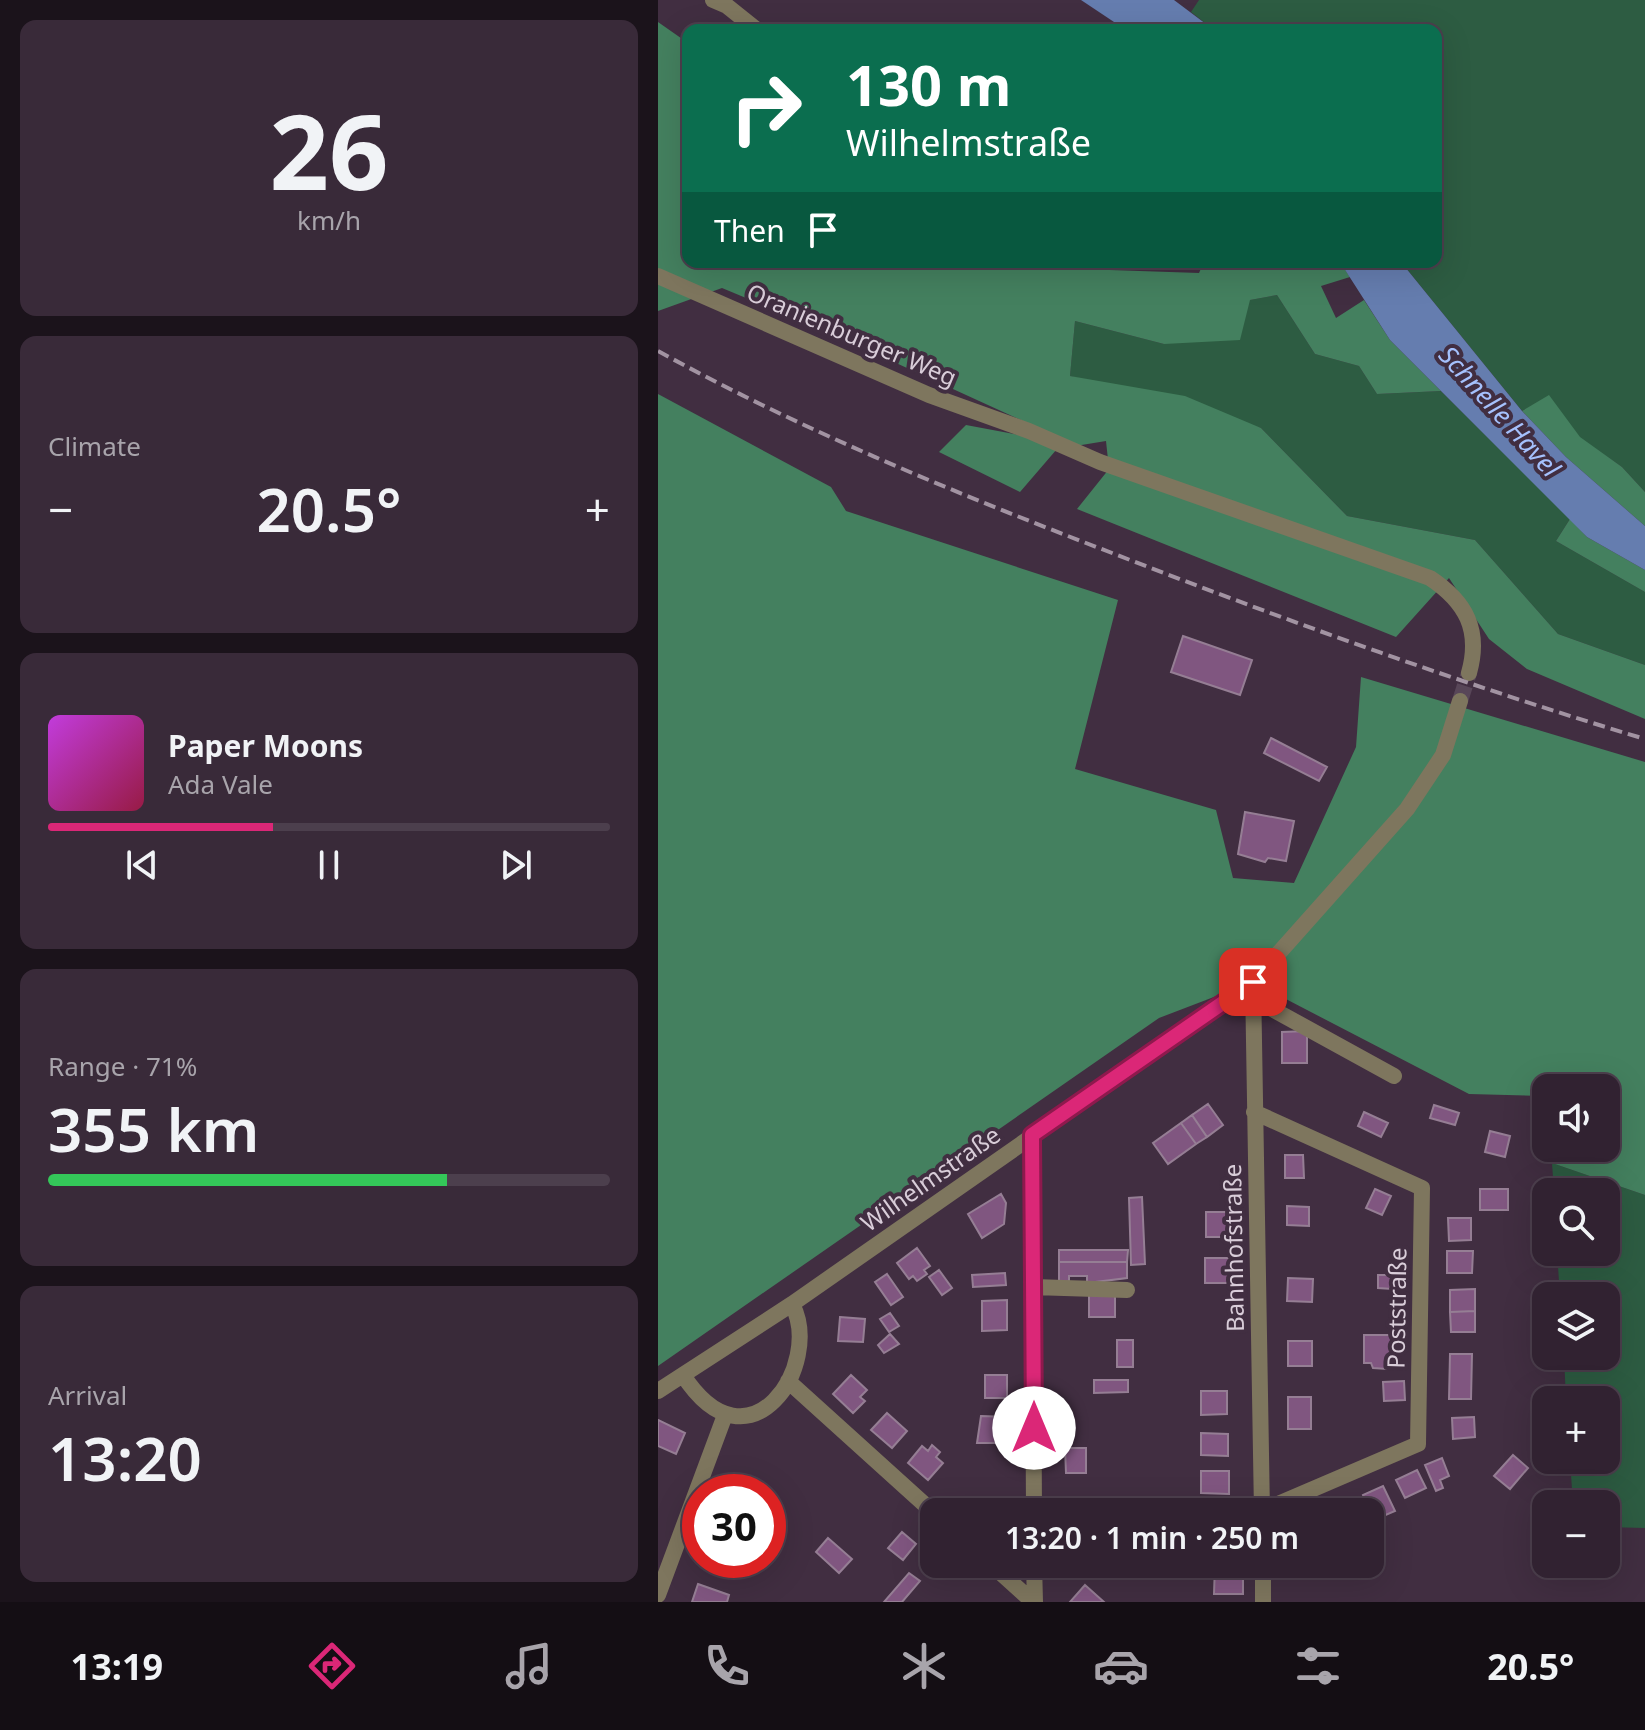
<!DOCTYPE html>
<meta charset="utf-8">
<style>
:root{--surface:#312231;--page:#392a39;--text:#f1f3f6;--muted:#a8a4ab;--line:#4c3f4d;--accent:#db2777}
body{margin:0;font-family:"Noto Sans",sans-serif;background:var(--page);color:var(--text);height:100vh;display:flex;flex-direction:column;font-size:30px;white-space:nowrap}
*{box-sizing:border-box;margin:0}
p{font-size:26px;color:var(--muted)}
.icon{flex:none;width:44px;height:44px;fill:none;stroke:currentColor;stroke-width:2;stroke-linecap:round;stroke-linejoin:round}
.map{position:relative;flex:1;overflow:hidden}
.drawer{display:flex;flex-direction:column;gap:20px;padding:20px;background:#1b131b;width:658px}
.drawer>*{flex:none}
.top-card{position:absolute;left:24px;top:24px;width:760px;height:244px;border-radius:16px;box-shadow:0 8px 32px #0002,0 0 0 2px var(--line);background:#0b6e4f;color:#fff;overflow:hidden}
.buttons{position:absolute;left:874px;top:1074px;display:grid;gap:16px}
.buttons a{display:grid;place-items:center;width:88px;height:88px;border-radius:16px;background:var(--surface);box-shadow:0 8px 32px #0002,0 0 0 2px var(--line);font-size:40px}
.speed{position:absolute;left:24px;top:1474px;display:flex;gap:16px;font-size:40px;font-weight:700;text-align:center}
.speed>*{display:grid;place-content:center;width:104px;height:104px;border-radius:50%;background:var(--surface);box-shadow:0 8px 32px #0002,0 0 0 2px var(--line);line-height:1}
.speed .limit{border:12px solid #d22;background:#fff;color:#111}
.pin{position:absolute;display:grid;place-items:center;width:68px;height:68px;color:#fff;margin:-34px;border-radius:16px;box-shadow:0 4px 12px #0006}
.me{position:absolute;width:88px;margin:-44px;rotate:0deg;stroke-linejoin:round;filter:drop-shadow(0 0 6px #0008)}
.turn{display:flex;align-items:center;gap:28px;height:168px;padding:0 32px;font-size:36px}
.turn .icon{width:104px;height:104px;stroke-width:2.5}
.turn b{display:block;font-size:56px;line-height:68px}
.then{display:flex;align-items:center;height:76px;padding:0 32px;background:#0003;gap:16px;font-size:30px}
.big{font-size:60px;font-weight:600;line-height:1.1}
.drawer .card{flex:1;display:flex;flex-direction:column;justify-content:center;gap:12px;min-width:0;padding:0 28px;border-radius:16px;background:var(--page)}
.drawer .dial{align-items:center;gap:0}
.dial b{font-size:104px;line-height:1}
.song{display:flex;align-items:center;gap:24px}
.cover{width:96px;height:96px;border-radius:12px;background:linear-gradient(135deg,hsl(290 70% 55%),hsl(340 70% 35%))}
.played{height:8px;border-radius:4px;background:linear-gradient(90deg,var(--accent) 40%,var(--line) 40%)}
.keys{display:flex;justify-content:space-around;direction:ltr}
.heat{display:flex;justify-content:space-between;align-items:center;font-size:44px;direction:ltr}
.charge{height:12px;border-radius:6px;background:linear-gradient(90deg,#34c759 71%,var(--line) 0)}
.trip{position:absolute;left:262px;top:1498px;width:464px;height:80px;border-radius:16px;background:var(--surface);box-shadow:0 8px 32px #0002,0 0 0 2px var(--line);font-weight:600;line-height:80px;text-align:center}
.dock{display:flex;height:128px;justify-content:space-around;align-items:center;background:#140e14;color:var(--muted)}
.dock .icon{width:56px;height:56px}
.dock .selected{color:var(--accent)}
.dock b{font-size:36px;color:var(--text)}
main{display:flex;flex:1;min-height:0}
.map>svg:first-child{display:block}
.green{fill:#2d5c42}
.forest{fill:#44805f}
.water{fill:#657daf}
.building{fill:#805680;stroke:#957e94;stroke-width:2}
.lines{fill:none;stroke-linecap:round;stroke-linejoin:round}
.minor-tunnel{stroke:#584658;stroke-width:16;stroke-dasharray:16 8;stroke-linecap:butt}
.minor{stroke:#7e765e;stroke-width:16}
.rail{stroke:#a293a2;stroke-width:4;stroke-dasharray:12 6;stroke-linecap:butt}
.route-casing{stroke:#8e194d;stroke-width:20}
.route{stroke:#db2777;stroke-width:14}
.labels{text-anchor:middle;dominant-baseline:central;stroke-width:8;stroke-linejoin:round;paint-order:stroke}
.street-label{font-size:24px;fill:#d9cdd9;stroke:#412e41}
.water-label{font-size:26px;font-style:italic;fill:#a5c1fd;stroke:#412e41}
</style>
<main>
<section class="drawer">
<div class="card dial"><b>26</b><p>km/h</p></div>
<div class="card"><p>Climate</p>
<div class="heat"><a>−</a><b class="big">20.5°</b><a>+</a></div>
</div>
<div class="card">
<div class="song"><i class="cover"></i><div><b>Paper Moons</b><p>Ada Vale</p></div></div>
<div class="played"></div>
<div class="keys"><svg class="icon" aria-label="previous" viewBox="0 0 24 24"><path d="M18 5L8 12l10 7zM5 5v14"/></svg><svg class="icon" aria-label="pause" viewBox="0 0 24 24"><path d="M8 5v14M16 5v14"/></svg><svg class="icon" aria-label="next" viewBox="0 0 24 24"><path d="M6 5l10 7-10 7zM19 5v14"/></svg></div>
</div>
<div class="card"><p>Range · 71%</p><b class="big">355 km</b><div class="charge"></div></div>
<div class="card"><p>Arrival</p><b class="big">13:20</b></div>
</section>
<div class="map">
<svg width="987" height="1602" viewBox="0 0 987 1602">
<rect width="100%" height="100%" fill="#412e41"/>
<path class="green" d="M541,0H987V492L964,467L922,438L891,396L864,411L743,262H778V30H556L533,12Z
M619,295L657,354L701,366L719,394L783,391L912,519L898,541L987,592V665L900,634L817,540L689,516L603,428L412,376L417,321L506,344L592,300Z
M894,1163L987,1195V1528L948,1527V1504H915L912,1460H948V1400H908L906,1356H948V1296H902L899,1252H948V1192H896Z"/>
<path class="forest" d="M0,22L30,43V262H417L422,269L541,273L546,262H682L692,277L663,286L678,318L706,300L732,340L783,391L719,394L701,366L657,354L619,295L592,300L582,340L506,344L417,321L412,376L527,396L603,428L689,516L817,540L900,634L987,665V719L869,669L831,639L791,578L738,637L419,509L451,469L448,441L399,449L362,492L281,452L308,425L382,439L387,431L179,336L64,288L0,311Z
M0,394L173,487L188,511L460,600L417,769L558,810L575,878L636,883L698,747L703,677L987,762V1195L894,1163L897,1148H948V1088H888V1096L811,1094L595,982L501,1018L0,1366Z
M891,395L922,437L964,467L987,492V526L908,457L864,411Z
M912,519L929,537L987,570V592L898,541Z"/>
<path class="water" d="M423,0H516L556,30H468Z
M682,262H743L864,411L908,457L987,526V570L929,537L732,340Z"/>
<path class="building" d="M525,636L594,660L582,695L513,672Z
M613,738L669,767L661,781L606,753Z
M587,812L636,821L628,861L610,858L607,862L580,854Z
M649,1031V1063H624V1032Z
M550,1104L565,1125L549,1137L534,1115Z
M776,1105L801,1113L797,1125L772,1118Z
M706,1112L730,1123L723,1137L700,1126Z
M534,1115L549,1137L538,1144L523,1123Z
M523,1123L538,1144L510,1164L495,1143Z
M832,1131L852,1136L847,1157L827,1152Z
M627,1155H645L646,1178H627Z
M717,1189L733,1196L724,1215L708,1208Z
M822,1189H850V1210H822Z
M343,1194L348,1203L346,1224L324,1238L310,1214Z
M484,1197L487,1264L473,1265L471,1198Z
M629,1206L651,1207V1226L629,1225Z
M548,1212H579V1237H548Z
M790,1218H813V1240L791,1241Z
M259,1248L272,1266L266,1270L269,1274L259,1281L255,1276L251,1279L239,1263Z
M401,1250H470L469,1262H401Z
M789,1251H815L814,1273H789Z
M547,1258H571V1283H547Z
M401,1262H469V1278L429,1283V1276H411V1284H401Z
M281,1270L294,1288L284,1295L271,1277Z
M347,1273L348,1285L315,1287L314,1275Z
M229,1274L245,1297L233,1305L217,1282Z
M720,1275H735L734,1289L720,1288Z
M630,1278L655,1279L654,1302L629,1301Z
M817,1289V1311L792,1312V1290Z
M431,1292H457V1317H431Z
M349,1300V1330L324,1331V1301Z
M817,1311V1332H793L792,1312Z
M232,1313L241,1326L231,1332L222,1319Z
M182,1317L207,1319L205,1342L180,1341Z
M232,1334L241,1344L226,1353L220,1345Z
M706,1335H735V1363H729V1369L715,1368L713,1363H706Z
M459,1340H475V1367H459Z
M630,1341H654V1366H630Z
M792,1354H814L813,1399H791Z
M193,1375L209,1390L202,1397L207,1401L195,1413L175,1394Z
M327,1375H349V1398H327Z
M436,1380H470V1392L436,1393Z
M746,1381L747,1400L726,1401L725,1382Z
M543,1391H569V1414L543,1415Z
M630,1397H653V1429H630Z
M229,1413L249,1431L234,1448L213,1430Z
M323,1416L351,1417L350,1443H319Z
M816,1417L817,1437L795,1439L794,1418Z
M0,1420L27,1433L18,1454L0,1446Z
M543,1433L570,1434V1456L543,1455Z
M274,1445L282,1452L278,1457L285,1463L270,1480L250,1463L264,1446L270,1451Z
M407,1448H428V1473H408Z
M855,1455L870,1468L852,1489L836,1476Z
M784,1458L791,1476L782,1480L785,1488L778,1491L767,1465Z
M759,1470L768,1488L747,1498L738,1480Z
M543,1471H571V1494L543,1493Z
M725,1486L737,1511L716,1520L705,1495Z
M110,1526L121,1530L115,1549L110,1547Z
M244,1532L258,1544L245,1560L230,1548Z
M170,1538L194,1559L181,1573L158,1552Z
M59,1560H82L78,1573L57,1565Z
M557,1564H585V1594H556Z
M630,1564H653V1570L647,1569V1574L636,1573V1568H630Z
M251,1573L262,1581L244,1602H226Z
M40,1584L71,1595L69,1602H34Z
M427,1585L446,1602H412Z"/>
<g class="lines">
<path class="minor-tunnel" d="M802,701L811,673"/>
<path class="minor" d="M55,0L69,6L99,30
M0,276L271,395L371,431L442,462L772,578C808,602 823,630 811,673
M595,982L604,1512
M596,999L736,1076
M596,1112L764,1188L760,1444L604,1511
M374,1135L376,1512
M375,1287L469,1290
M25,1375C91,1477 166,1365 134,1304
M130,1381L276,1513
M0,1391L134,1304L595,982L749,809L785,755L802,701
M333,1564L375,1602
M376,1564L377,1602
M605,1564V1602
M0,1595L67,1415"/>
<path class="rail" d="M0,351C145,431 300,494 454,553C629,621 807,685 987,739"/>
</g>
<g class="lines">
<g class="route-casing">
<path id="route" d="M376,1428L374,1135L595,982"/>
</g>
<use href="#route" class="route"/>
</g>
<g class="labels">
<g class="street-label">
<text transform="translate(194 334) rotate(23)">Oranienburger Weg</text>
<text transform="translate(272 1178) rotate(-35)">Wilhelmstraße</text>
<text transform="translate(575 1248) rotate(-91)">Bahnhofstraße</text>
<text transform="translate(738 1308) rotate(-89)">Poststraße</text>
</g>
<g class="water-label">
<text transform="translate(842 411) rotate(48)">Schnelle Havel</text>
</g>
</g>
</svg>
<div class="buttons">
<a><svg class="icon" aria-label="sound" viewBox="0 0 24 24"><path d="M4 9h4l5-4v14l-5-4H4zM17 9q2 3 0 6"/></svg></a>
<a><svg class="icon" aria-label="search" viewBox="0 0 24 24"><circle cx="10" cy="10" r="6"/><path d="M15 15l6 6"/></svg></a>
<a><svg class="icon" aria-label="layers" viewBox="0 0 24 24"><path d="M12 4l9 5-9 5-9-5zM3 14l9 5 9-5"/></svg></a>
<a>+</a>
<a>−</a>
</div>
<div class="speed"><div class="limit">30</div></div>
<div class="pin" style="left:595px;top:982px;background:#d93025"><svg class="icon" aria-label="arrive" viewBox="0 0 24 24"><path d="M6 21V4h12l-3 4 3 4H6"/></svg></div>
<svg class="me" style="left:376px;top:1428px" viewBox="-20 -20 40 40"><circle r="19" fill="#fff"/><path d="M0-13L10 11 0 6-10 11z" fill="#db2777"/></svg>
<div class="trip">13:20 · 1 min · 250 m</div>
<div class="top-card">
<div class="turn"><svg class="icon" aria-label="right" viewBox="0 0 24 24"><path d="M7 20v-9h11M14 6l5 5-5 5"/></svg><div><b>130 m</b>Wilhelmstraße</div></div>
<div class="then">Then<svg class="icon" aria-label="arrive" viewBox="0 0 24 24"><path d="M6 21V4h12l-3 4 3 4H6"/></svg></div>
</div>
</div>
</main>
<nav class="dock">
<b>13:19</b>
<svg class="icon selected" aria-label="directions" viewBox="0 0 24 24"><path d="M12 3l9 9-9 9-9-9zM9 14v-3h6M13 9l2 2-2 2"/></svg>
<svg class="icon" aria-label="music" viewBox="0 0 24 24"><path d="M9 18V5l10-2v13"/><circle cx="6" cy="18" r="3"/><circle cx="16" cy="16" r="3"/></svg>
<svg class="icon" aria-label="phone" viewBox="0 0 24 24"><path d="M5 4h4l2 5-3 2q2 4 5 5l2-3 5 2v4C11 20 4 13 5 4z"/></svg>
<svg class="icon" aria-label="climate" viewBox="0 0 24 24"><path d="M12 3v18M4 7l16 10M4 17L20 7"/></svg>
<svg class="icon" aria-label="car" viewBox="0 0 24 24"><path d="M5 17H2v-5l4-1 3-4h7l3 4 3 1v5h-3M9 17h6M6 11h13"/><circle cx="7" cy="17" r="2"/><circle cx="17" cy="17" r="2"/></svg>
<svg class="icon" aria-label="filters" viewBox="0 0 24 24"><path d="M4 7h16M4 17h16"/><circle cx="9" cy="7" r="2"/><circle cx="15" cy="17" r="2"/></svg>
<b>20.5°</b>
</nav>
